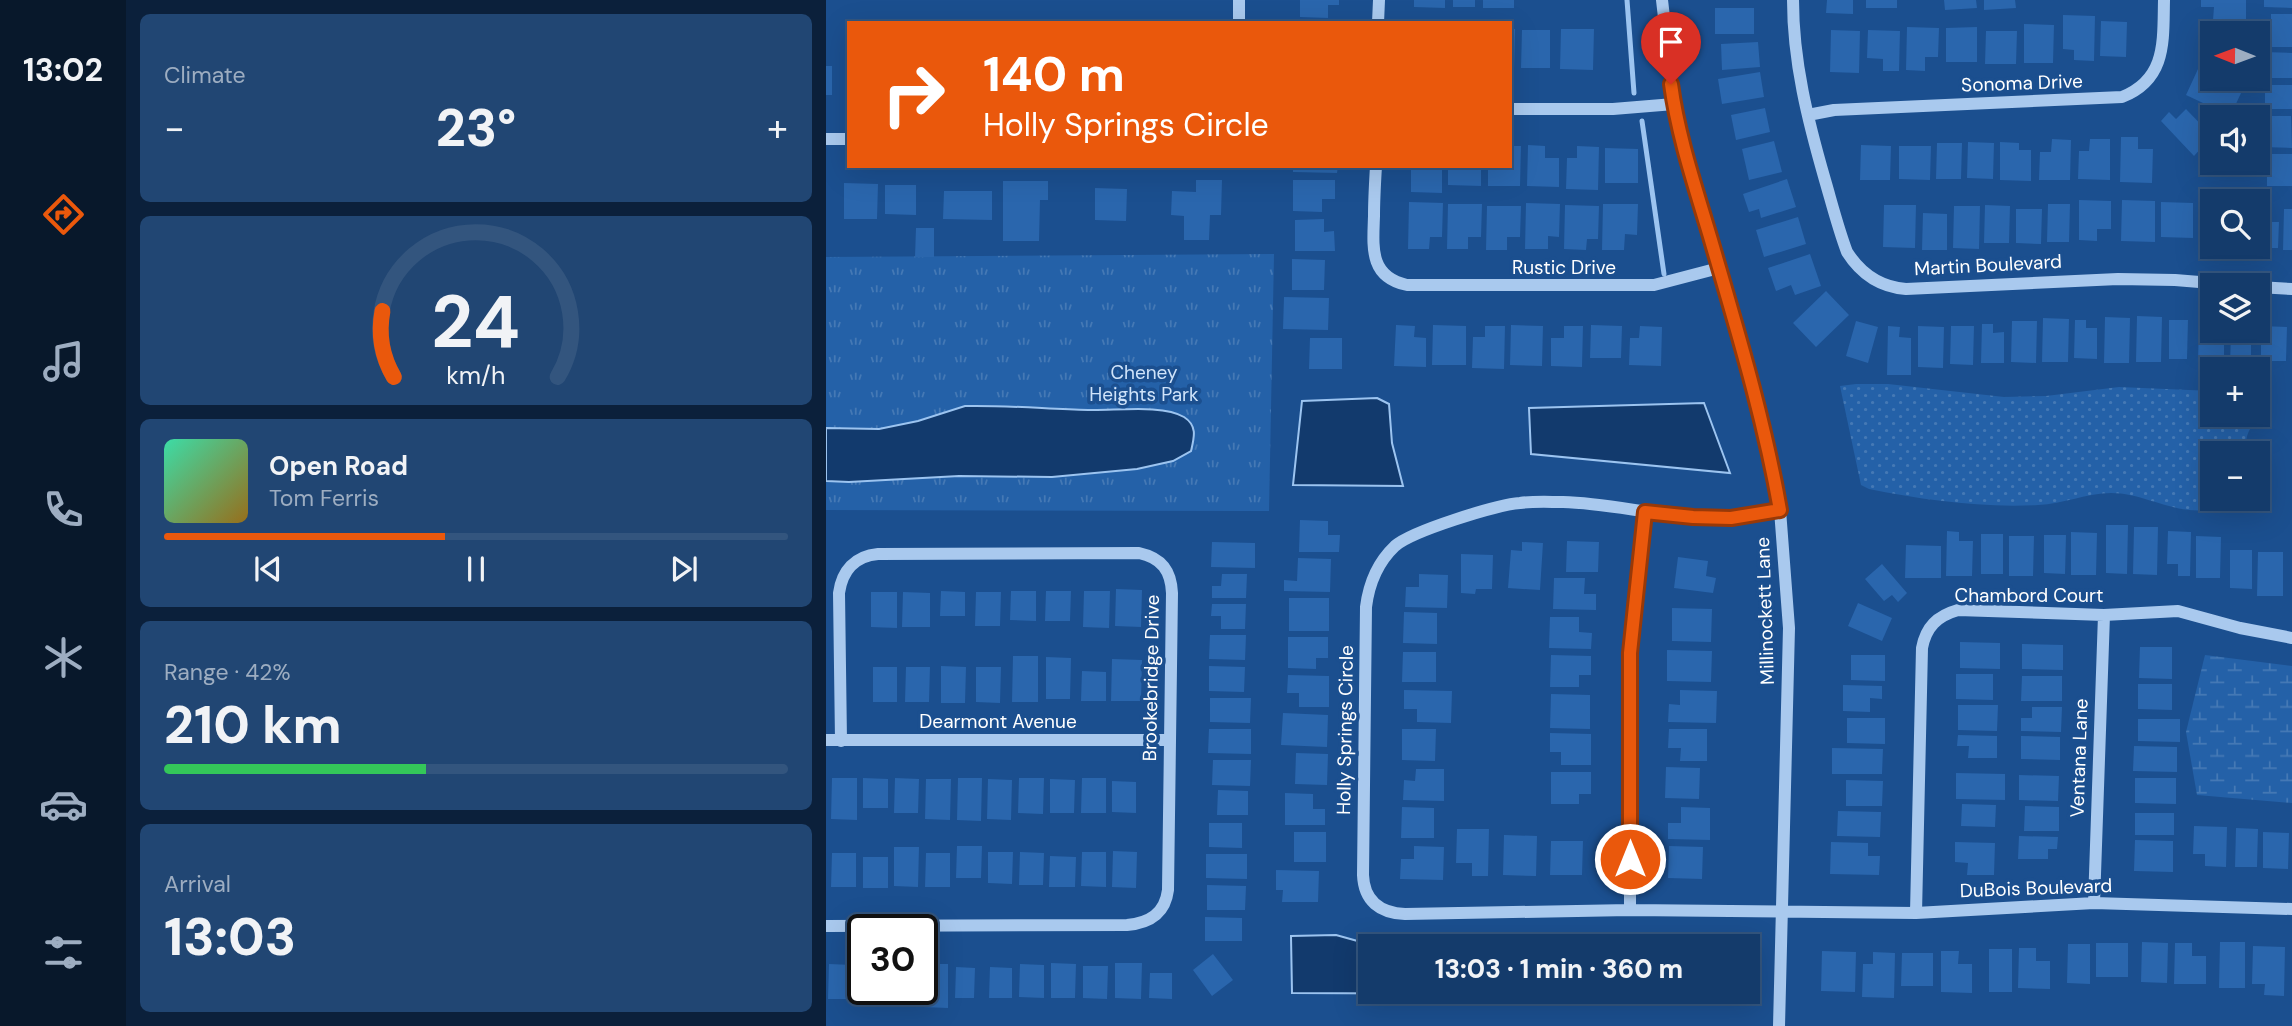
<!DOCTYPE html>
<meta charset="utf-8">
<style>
:root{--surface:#143b6b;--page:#214673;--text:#f1f3f6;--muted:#9dadc1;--line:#33557e;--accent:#ea580c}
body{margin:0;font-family:"DM Sans",sans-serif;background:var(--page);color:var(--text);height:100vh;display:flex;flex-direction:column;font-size:26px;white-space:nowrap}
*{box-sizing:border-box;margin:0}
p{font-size:23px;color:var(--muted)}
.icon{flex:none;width:38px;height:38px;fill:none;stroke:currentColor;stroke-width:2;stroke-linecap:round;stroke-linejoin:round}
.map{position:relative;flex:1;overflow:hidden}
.side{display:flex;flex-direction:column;gap:14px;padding:14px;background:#0b203b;width:700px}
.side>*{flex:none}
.banner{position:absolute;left:21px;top:21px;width:665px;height:147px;border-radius:0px;box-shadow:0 7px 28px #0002,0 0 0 2px var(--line);background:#ea580c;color:#fff;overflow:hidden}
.needle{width:46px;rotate:271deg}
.controls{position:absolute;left:1374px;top:21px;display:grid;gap:14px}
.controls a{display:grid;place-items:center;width:70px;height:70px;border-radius:0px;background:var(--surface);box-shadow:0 7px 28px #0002,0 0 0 2px var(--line);font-size:35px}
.speed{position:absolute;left:21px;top:914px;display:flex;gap:14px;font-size:35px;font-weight:700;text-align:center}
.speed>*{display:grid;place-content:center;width:91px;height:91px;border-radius:50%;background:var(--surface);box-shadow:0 7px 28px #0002,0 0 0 2px var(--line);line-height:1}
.speed .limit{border:4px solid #111;border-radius:10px;background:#fff;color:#111}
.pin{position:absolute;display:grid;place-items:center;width:60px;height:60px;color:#fff;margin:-72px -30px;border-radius:50% 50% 50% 0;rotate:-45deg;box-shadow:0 0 7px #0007}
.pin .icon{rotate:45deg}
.me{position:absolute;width:77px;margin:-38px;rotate:0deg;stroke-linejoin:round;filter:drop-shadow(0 0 5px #0008)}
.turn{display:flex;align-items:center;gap:24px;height:147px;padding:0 21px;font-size:32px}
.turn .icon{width:91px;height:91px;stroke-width:2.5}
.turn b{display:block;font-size:49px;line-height:60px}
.big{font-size:52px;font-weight:800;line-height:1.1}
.side .widget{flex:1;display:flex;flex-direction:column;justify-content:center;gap:10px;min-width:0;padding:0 24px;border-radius:10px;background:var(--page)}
.side .dial{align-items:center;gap:0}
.dial svg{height:182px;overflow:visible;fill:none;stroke:var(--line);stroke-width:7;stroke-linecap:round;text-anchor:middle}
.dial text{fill:var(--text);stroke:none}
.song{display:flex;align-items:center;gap:21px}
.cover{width:84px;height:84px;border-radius:10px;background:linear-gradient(135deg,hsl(160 70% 55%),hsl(40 70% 35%))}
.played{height:7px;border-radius:4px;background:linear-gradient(90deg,var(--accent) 45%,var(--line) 45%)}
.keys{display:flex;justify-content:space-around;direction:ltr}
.heat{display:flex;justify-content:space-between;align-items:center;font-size:38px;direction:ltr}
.charge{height:10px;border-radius:5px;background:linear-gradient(90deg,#34c759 42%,var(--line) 0)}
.trip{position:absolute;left:532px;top:934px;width:402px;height:70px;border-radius:0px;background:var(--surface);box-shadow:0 7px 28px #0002,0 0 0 2px var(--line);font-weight:800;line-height:70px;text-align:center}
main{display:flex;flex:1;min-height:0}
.tabs{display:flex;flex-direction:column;width:126px;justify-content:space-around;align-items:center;background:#08182b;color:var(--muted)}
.tabs .icon{width:49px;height:49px}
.tabs .selected{color:var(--accent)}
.tabs b{font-size:32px;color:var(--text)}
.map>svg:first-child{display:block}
.grass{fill:url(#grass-dots)}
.wetland{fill:url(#wetland-marsh)}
.park{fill:url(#park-tufts)}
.water{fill:#123a6d;stroke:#9cc4f0;stroke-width:2}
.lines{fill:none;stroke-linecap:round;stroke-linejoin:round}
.stream{stroke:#9cc4f0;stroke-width:5}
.building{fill:#2a66ad}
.minor{stroke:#a9c9ee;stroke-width:12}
.route-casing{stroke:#983908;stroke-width:18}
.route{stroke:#ea580c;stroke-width:12}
.labels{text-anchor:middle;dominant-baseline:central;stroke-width:7;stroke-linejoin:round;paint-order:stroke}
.street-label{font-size:19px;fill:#fff;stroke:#1b4f8f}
.park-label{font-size:19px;fill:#cfe3fa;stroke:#1b4f8f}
</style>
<main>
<nav class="tabs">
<b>13:02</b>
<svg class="icon selected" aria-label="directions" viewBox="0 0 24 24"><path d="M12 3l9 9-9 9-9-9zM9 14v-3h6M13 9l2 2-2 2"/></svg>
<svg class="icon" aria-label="music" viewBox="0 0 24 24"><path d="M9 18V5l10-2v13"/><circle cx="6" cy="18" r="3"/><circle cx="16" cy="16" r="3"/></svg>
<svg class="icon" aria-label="phone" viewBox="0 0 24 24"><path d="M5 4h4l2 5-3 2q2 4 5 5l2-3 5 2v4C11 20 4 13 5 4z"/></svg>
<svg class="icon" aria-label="climate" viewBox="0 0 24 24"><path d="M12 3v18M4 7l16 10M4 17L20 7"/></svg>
<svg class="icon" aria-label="car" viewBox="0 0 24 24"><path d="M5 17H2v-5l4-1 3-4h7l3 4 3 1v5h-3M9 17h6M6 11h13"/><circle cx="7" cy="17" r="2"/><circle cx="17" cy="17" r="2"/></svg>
<svg class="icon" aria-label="filters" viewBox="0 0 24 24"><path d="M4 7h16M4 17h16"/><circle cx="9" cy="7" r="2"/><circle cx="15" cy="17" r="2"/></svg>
</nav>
<section class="side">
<div class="widget"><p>Climate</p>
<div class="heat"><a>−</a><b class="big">23°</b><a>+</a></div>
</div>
<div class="widget dial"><svg viewBox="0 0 100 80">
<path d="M14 69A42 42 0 1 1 86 69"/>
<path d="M14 69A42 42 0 0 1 9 40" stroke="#ea580c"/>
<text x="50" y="56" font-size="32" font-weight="700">24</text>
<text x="50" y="72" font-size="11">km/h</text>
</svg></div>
<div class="widget">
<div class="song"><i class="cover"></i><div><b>Open Road</b><p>Tom Ferris</p></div></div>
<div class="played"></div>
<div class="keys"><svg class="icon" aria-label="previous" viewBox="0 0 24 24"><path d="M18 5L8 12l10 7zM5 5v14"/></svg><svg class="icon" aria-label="pause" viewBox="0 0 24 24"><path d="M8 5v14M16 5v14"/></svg><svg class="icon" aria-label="next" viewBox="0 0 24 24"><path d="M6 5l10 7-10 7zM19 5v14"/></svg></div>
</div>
<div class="widget"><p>Range · 42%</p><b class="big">210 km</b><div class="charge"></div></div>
<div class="widget"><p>Arrival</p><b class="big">13:03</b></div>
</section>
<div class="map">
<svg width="1466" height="1026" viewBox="0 0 1466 1026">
<defs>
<pattern id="grass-dots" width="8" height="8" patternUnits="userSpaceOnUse" patternTransform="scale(1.75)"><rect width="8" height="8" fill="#2461a8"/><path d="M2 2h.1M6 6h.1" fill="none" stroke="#4579b5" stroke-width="1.8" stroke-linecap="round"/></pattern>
<pattern id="wetland-marsh" width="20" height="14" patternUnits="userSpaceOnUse" patternTransform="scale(1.75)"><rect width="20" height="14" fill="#2461a8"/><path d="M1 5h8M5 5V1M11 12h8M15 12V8" fill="none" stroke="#4579b5"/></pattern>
<pattern id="park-tufts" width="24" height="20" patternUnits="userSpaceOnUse" patternTransform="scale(1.75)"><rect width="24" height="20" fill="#2461a8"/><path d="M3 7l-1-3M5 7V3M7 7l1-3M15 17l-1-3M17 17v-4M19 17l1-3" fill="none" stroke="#4579b5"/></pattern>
</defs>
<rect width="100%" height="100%" fill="#1b4f8f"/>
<path class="grass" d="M1030,384H1062L1178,397L1220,396L1293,387L1386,391V415H1429L1421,436L1418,453H1386V499H1424L1421,504C1402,507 1382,512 1363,510C1336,507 1312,493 1285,493C1261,493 1237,504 1212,505C1155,508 1098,500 1043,489L1035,485L1014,386Z"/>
<path class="wetland" d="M1379,655L1466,666V803L1371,795L1360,732Z"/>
<path class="park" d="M448,254L443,511L0,510V257Z"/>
<path class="water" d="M551,398L563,404L566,443L577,486L467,485L476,401Z
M878,403L904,473L705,454L703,408Z
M139,406C180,405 221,409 262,410C288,411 337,404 358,417C372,426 368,438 365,451L347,461L311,469L226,477L133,476L23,482L0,481V428L53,429L92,421Z
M510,935L553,947H544V992L676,994L466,993L465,936Z"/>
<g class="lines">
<path class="stream" d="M801,0L808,93
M816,121L838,274"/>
</g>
<path class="building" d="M474,0H513V5H502V18L474,17Z
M588,0H619V8L588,7Z
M627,0H649V7H627Z
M657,0H688V8H657Z
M1001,0H1027V14L1000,13Z
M1040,0H1071V8H1040Z
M1118,0H1150L1151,8L1119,10Z
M1158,0H1189L1190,8L1158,10Z
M1375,0H1420V21L1387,20L1388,7H1375Z
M1438,0H1466V8L1438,7Z
M889,8H928V34H889Z
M1445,14H1466V47H1445Z
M1237,15L1269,16L1268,61L1248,60V50L1237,49Z
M1275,21L1301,22L1300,57L1274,56Z
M1198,24L1228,25L1227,63H1198Z
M1081,27L1113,28L1112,57H1099V71L1080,70Z
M1151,27V62H1120V28Z
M1376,28H1408V33H1386V60L1376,59Z
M684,29H689L688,69H684Z
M735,29H768L767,70L734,69Z
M696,30H724V68H695Z
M1005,30L1034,31L1033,73L1004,72Z
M1042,30L1074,31L1073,71H1057V59L1041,58Z
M1160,31H1191L1190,64H1159Z
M932,42L934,67L896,70L895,44Z
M1438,52L1466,53V78H1437Z
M0,66H6V95H0Z
M20,68H23V93H19Z
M1372,69L1386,76V79H1392L1416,91L1408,108L1398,103L1394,111L1360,95Z
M934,72L938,97L896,104L892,79Z
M1439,85H1466V109H1439Z
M939,108L944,132L910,140L905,115Z
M1360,109L1386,136L1368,156L1335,121L1343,112L1350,119Z
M1437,116H1465L1466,148L1436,147Z
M1295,137H1312V149H1327L1326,183L1294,182Z
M1226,139L1245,140L1244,180H1213L1214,152H1225Z
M1264,139H1284V180L1252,179L1253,151H1263Z
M948,141L956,172L923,180L916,149Z
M1142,142L1168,143L1167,179L1141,178Z
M1174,142L1193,143V150H1205V181L1174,180Z
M1111,143H1136L1135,179H1110Z
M702,145L719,146V158H733V187L701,186Z
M1035,145L1065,146L1064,180H1034Z
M684,146H695L694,186H662V166H684Z
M751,146L773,147L772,190L740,189L741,158H751Z
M1073,146H1105L1104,180L1073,179Z
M779,148L812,149V183H779Z
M1432,154H1466V186H1441V175L1432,174Z
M467,166H512L511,173L467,172Z
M585,166H616V193L585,192Z
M622,166H655V186L622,185Z
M961,179L970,207L935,218L933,209L923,212L917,194Z
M370,180H396L395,215H384L383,240H358V216L345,215L346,191L370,192Z
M467,180H509V199H496V212L467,211Z
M177,181H222V200H214L213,241H177Z
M18,183L52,184L51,219H18Z
M59,185H90V215L59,214Z
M269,188L301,189L300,221L269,220Z
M118,191H166V220L117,219Z
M1253,200L1285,201V229H1271V241L1253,240Z
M1296,200L1329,201V242L1295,241Z
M583,202L617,203L616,237H604L603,249H582Z
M1335,202L1367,203V238L1335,237Z
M700,203L734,204L733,237L722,236V249H699Z
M1376,203H1386V243H1375Z
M622,204H656L655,237H642V249H621Z
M777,204H812L811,235L799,234L798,250H776Z
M1222,204H1244L1243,242H1221Z
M739,205L773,206L772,239H761L760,250L738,249Z
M1058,205H1090L1089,248L1057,247Z
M1159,205L1184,206L1183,243H1158Z
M661,206H695L694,237H681V250H660Z
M1128,206H1154L1153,249L1127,248Z
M1432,208H1440V222H1453L1452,248H1432Z
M1190,209H1216L1215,244L1190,243Z
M1458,209H1466V250H1457Z
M1097,213L1121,214V250H1096Z
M972,217L980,244L938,257L930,230Z
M498,219V232L508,231L509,251H469V220Z
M90,228H108V257H89Z
M984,254L995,286L969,295L965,285L950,291L942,268Z
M466,259L499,260L498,290H466Z
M1000,291L1023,315L990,347L967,323Z
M458,297L503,298L502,330L457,329Z
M1311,316L1336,317L1335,362H1310Z
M1279,317L1304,318L1303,363H1278Z
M1217,318L1243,319L1242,362H1216Z
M1249,320H1260V328H1271V359L1248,358Z
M1343,320H1362L1361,359H1343Z
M1030,321L1052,327L1042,363L1020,356Z
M1186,321H1211L1210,363L1185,362Z
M1373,322H1386V331H1398V363H1372Z
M1156,324H1167V333L1178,332V363H1155Z
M570,325L589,326L588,337L600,338V367L568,366Z
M607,325L640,326V365H606Z
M685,325L717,326L716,366L684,365Z
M765,325L796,326L795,358H764Z
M659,326H679L678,369L646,368L647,337H659Z
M738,326H757L756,367L725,366V338H738Z
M814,326L836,327L835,366L803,365L804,338H813Z
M1062,326L1074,327L1073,337L1085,338V375H1061Z
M1092,326L1118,327L1117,368L1092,367Z
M1125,326H1148L1147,365L1124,364Z
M1435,326L1461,327L1460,361H1435Z
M1405,332L1425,333V365H1404Z
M484,338H516V369H483Z
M474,520L502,521V535H514L513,552H473Z
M1280,525H1302L1301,574L1280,573Z
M1308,527H1332L1331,575L1307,574Z
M1121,531L1133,532V541H1147L1146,576H1120Z
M1342,531L1365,532L1364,576H1352V564H1341Z
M1245,532L1271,533L1270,575H1245Z
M1155,534H1177V574H1155Z
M1218,535H1240L1239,574L1218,573Z
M1183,536H1208L1207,576H1183Z
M1370,536L1395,537L1394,578H1370Z
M741,541L773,542L772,572H740Z
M386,542L429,543V568L385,567Z
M696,542L717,543L714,590L682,588L685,550L696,551Z
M1080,545L1115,546V578H1079Z
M1404,550H1426V589L1404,588Z
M1432,552H1457V596H1431Z
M635,554L667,555L666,589H650L649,594L635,593Z
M852,557L882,561L880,576L890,578L887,593L848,588Z
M472,558L505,559L504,592L458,591V580L471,581Z
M1056,564L1081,593L1072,602L1066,595L1058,601L1039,579Z
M396,574H421L420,598H386V586H395Z
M593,574L622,575L621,608L579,607L580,587H593Z
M728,578H759L758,594H770V610L727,609Z
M290,589L316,590L315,627L289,626Z
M115,591L139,592V616H114Z
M185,591H210V621L184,620Z
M220,591H245L244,621H219Z
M258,591H284L283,628L257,627Z
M45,592H71V628L45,627Z
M77,592L104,593V627H76Z
M150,592H175L174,626H149Z
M463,598H503V631H463Z
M1032,603L1066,618L1056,641L1022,626Z
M386,604H420L419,629H395V616H385Z
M846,608L886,609L885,642L846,641Z
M578,612L611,613V644L577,643Z
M724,617H753V632L766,633L765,649L723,648Z
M384,635H420L419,660L383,659Z
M462,637H502V658H490V669L462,668Z
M1134,642L1174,643V669L1134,668Z
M1196,644L1237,645V670L1196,669Z
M1314,647H1346V679L1313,678Z
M841,650L886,651L885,682L841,681Z
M577,652H610V682H576Z
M725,655L765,656V675H753V687H724Z
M1025,655H1059V681L1025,680Z
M187,656H212V702H186Z
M220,657L245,658L244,699H220Z
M286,659L316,660L315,701H285Z
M115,666L140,667L139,703H115Z
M383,666L419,667L418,692L383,691Z
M47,667H71V702H47Z
M80,667H104L103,702H79Z
M150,667H175L174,703L150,702Z
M256,671L280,672V701H255Z
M1130,674H1167V700L1130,699Z
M462,675L503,676V707H473V693H461Z
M1196,676H1236V701H1195Z
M1312,684H1346V710L1312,709Z
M1017,685L1056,686V699L1044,698V712L1017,711Z
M578,690L626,691L625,723L591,722V709H578Z
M854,690L891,691L890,723L842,722L843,704L854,705Z
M725,694L764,695V729L724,728Z
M384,698H425L424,723L384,722Z
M1132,705H1172L1171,731L1132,730Z
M1206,707H1236L1235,732L1195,731V718H1206Z
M457,713L502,715L501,747L455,745Z
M1021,718H1059V744L1021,743Z
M1312,719H1354V742L1312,741Z
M383,729H425V754L382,753Z
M576,729H610L609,761L576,760Z
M843,729H881V761H854L855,748H842Z
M724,733L765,734V765H735V752H724Z
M1132,735L1171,736V758H1142L1143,746H1131Z
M1195,736L1234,737V760L1195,759Z
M1308,746L1351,747V772L1307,771Z
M1006,748L1057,749L1056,774H1006Z
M470,753L502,754L501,785L469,784Z
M387,760H425L424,786L386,785Z
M840,767L874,768L873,799L839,798Z
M590,769H618V801L577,800L578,780L589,781Z
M725,772H765V794H753V804H725Z
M1130,773L1179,774V800L1130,799Z
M1193,775L1233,776L1232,801L1193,800Z
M6,778H31V820L5,819Z
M37,778L62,779V808H37Z
M69,778L93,779L92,813H68Z
M132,778H156L155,821L131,820Z
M193,778H218L217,814L192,813Z
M256,778H280V813H255Z
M1309,778H1350V804L1309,803Z
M100,779H125L124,820L99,819Z
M162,779L186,780L185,820L161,819Z
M224,779L249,780L248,813H224Z
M1020,780L1057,781L1056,806H1020Z
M286,781L310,782V813L286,812Z
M392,790L422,791V815H391Z
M459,793L487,794V809H499V825H459Z
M1136,804L1170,805L1169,827L1135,826Z
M1199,806L1233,807V831H1198Z
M576,807L608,808V838H575Z
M855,807L884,808V840L842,839V823H855Z
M1012,811L1055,812L1054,837L1011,836Z
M1309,813H1348V835H1309Z
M383,823H416V848L383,847Z
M1368,826L1401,827L1400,867L1379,866V854H1367Z
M1410,828L1432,829L1431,867H1409Z
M631,829H663L662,876H646V863H630Z
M468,832H500V862H468Z
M1437,832L1463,833L1462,869L1437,868Z
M678,835L711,836L710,876L677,875Z
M1193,836L1232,837L1231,849H1222V859H1192Z
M1309,840L1347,841V872L1308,871Z
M725,841H757L756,875H724Z
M1005,842L1042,843V856H1054L1053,875L1004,874Z
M1129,842L1169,843L1168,875H1141L1142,863L1129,862Z
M131,846H156L155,878H130Z
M588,846L618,847L617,880L574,879L575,859H588Z
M843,846L877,847L876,879L842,878Z
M68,847H93L92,887L68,886Z
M287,851L311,852L310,888L286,887Z
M162,852H187L186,884L162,883Z
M194,852L218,853L217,885H193Z
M256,852H280V887L255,886Z
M6,853H30V887H5Z
M100,853H124V887H99Z
M380,854H421V879L380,878Z
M224,856L250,857L249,887H223Z
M37,857H62V888H37Z
M450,870L493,871L492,902H456L457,890H450Z
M381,885L420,886L419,910H381Z
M379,917L416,918V941H379Z
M1316,942L1342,943L1341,983L1315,982Z
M1394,942H1419V988H1393Z
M1270,943H1302V977H1270Z
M1349,943H1366V956H1380V984H1348Z
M1242,944H1264V984L1241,983Z
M1427,946L1459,947L1458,996L1438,995L1439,984H1426Z
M1193,948H1210V961H1224V989L1192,988Z
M1163,949H1186V992H1163Z
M996,951L1030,952L1029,992L995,991Z
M1115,951H1133L1132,964H1146V993L1115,992Z
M1047,952L1069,953L1068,998L1036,997L1037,964H1047Z
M1076,953H1107V986H1075Z
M387,954L407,980L386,996L367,970Z
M225,963L250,964L249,998H225Z
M289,963H316L315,999L289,998Z
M3,964L27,965V999H2Z
M98,964H122V1008L97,1007Z
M194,964L218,965V998L193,997Z
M257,966H282L281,999L257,998Z
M130,967L149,968L148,998H129Z
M164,967L186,968V998H163Z
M324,973H346V999L323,998Z
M34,982H37V989H58V1000L34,999Z
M66,989H90V992H66Z
M713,992H743V1001L713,1000Z"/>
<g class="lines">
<path class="minor" d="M413,0V23
M836,0L848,104L864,169L922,363L943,444L954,510L963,628L953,1026
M967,0C967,62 982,121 999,180C1006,204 1012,228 1021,252C1035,274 1054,287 1080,289L1292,279L1349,280L1410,285
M552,23L553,0
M684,109H787L848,104
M982,115L1008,110L1296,97C1341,79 1337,41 1338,0
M0,139H23
M550,166C549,183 548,199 548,216C547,247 543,277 581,285H828L893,268
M1432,287L1466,289
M954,510C926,515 899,519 870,517C825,515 782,503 737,502C723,502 708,501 694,503C670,505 586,531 569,546C551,563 543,583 540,607L537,875C538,901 554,913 579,914L804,910L1090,913L1268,903L1466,909
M0,740H343
M1268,903L1278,615
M804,910V653L819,512
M1090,913L1096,648C1100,627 1111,616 1132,610L1278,615L1352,611L1414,628L1466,638
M0,926L301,925C323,923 339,914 342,890L346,593C345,571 336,558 313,553L52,554C29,556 16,571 13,593L15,741"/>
</g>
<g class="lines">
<g class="route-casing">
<path id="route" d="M804,859V653L819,512L867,517L905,518L954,510C938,418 911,330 885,240C870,189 852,137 845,84"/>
</g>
<use href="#route" class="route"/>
</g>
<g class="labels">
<g class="street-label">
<text transform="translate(1196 83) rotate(-2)">Sonoma Drive</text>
<text transform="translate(1162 265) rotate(-3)">Martin Boulevard</text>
<text x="738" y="267">Rustic Drive</text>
<text x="1203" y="595">Chambord Court</text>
<text transform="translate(939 611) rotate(-92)">Millinockett Lane</text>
<text transform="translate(325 678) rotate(-89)">Brookebridge Drive</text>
<text x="172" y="721">Dearmont Avenue</text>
<text transform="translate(519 730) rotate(-89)">Holly Springs Circle</text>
<text transform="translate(1253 758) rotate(-88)">Ventana Lane</text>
<text transform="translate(1210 888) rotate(-2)">DuBois Boulevard</text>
</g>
<g class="park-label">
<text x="318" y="372">Cheney<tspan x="318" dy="22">Heights Park</tspan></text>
</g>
</g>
</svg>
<div class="controls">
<a><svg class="needle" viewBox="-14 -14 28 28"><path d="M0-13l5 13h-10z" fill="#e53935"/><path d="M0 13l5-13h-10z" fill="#9dadc1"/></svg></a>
<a><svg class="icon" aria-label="sound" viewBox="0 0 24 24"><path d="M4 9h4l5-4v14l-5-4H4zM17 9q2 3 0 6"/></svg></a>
<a><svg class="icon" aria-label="search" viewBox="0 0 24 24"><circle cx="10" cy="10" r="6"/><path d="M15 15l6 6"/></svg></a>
<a><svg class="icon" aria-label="layers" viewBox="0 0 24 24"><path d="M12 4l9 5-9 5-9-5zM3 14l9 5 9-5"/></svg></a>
<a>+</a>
<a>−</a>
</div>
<div class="speed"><div class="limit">30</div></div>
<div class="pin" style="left:845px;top:84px;background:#d93025"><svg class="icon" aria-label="arrive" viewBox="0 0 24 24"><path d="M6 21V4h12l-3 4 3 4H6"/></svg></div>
<svg class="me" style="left:804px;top:859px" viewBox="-20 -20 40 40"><circle r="17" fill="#ea580c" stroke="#fff" stroke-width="3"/><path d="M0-11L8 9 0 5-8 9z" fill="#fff"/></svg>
<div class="trip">13:03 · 1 min · 360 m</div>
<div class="banner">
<div class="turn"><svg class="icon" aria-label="right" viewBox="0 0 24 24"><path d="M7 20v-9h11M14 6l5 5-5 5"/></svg><div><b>140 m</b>Holly Springs Circle</div></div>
</div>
</div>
</main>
